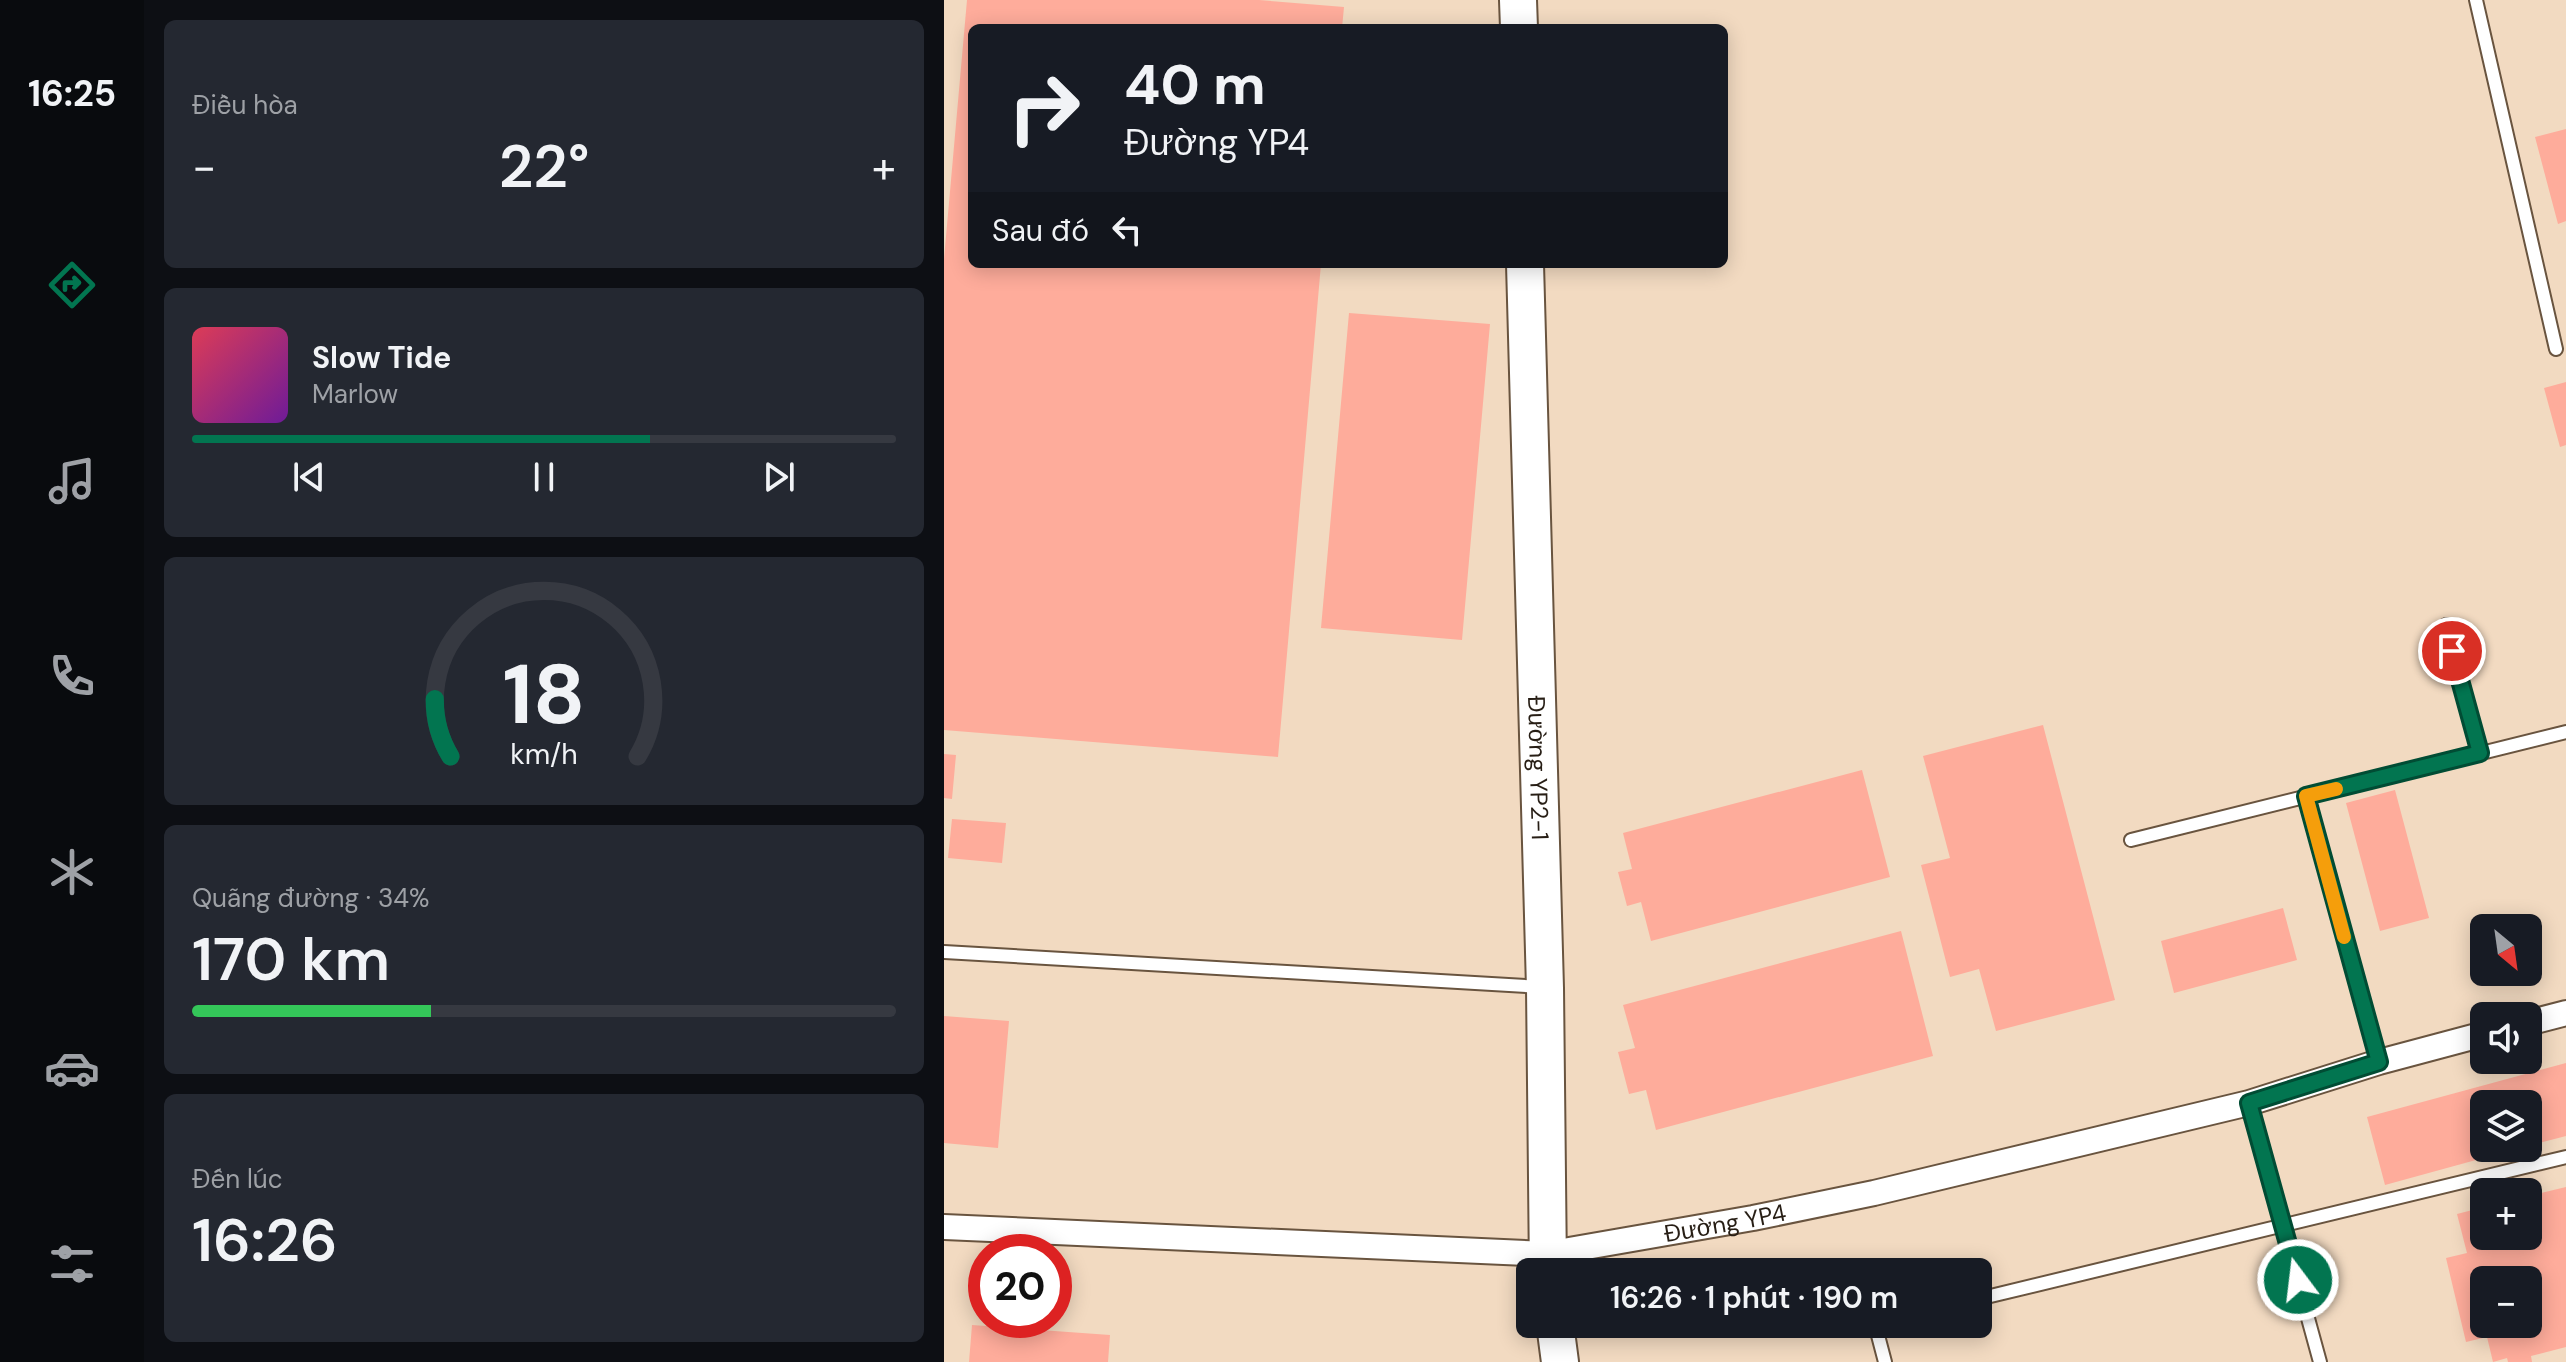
<!DOCTYPE html>
<html lang="vi">
<meta charset="utf-8">
<style>
:root{--surface:#171b24;--page:#242831;--text:#f1f3f6;--muted:#9ea1a6;--line:#363941;--accent:#027550}
body{margin:0;font-family:"DM Sans",sans-serif;background:var(--page);color:var(--text);height:100vh;display:flex;flex-direction:column;font-size:30px;white-space:nowrap}
*{box-sizing:border-box;margin:0}
p{font-size:26px;color:var(--muted)}
.icon{flex:none;width:44px;height:44px;fill:none;stroke:currentColor;stroke-width:2;stroke-linecap:round;stroke-linejoin:round}
.map{position:relative;flex:1;overflow:hidden}
.drawer{display:flex;flex-direction:column;gap:20px;padding:20px;background:#0d0f14;width:800px}
.drawer>*{flex:none}
.hud{position:absolute;left:24px;top:24px;width:760px;height:244px;border-radius:12px;box-shadow:0 4px 20px #0003;background:#171b24;color:var(--text);overflow:hidden}
.needle{width:52px;rotate:151deg}
.fabs{position:absolute;left:1526px;top:914px;display:grid;gap:16px}
.fabs a{display:grid;place-items:center;width:72px;height:72px;border-radius:12px;background:var(--surface);box-shadow:0 4px 20px #0003;font-size:40px}
.speed{position:absolute;left:24px;top:1234px;display:flex;gap:16px;font-size:40px;font-weight:700;text-align:center}
.speed>*{display:grid;place-content:center;width:104px;height:104px;border-radius:50%;background:var(--surface);box-shadow:0 4px 20px #0003;line-height:1}
.speed .limit{border:12px solid #d22;background:#fff;color:#111}
.pin{position:absolute;display:grid;place-items:center;width:68px;height:68px;color:#fff;margin:-34px;border:4px solid #fff;border-radius:50%;box-shadow:0 2px 8px #0007}
.me{position:absolute;width:88px;margin:-44px;rotate:345deg;stroke-linejoin:round;filter:drop-shadow(0 0 6px #0008)}
.turn{display:flex;align-items:center;gap:28px;height:168px;padding:0 24px;font-size:36px}
.turn .icon{width:104px;height:104px;stroke-width:2.5}
.turn b{display:block;font-size:56px;line-height:68px}
.then{display:flex;align-items:center;height:76px;padding:0 24px;background:#0003;gap:16px;font-size:30px}
.big{font-size:60px;font-weight:600;line-height:1.1}
.drawer .widget{flex:1;display:flex;flex-direction:column;justify-content:center;gap:12px;min-width:0;padding:0 28px;border-radius:12px;background:var(--page)}
.drawer .dial{align-items:center;gap:0}
.dial svg{height:208px;overflow:visible;fill:none;stroke:var(--line);stroke-width:7;stroke-linecap:round;text-anchor:middle}
.dial text{fill:var(--text);stroke:none}
.song{display:flex;align-items:center;gap:24px}
.cover{width:96px;height:96px;border-radius:12px;background:linear-gradient(135deg,hsl(350 70% 55%),hsl(280 70% 35%))}
.played{height:8px;border-radius:4px;background:linear-gradient(90deg,var(--accent) 65%,var(--line) 65%)}
.keys{display:flex;justify-content:space-around;direction:ltr}
.heat{display:flex;justify-content:space-between;align-items:center;font-size:44px;direction:ltr}
.charge{height:12px;border-radius:6px;background:linear-gradient(90deg,#34c759 34%,var(--line) 0)}
.trip{position:absolute;left:572px;top:1258px;width:476px;height:80px;border-radius:12px;background:var(--surface);box-shadow:0 4px 20px #0003;font-weight:600;line-height:80px;text-align:center}
main{display:flex;flex:1;min-height:0}
.dock{display:flex;flex-direction:column;width:144px;justify-content:space-around;align-items:center;background:#090b0e;color:var(--muted)}
.dock .icon{width:56px;height:56px}
.dock .selected{color:var(--accent)}
.dock b{font-size:36px;color:var(--text)}
.map>svg:first-child{display:block}
.building{fill:#feac9b;fill-rule:evenodd}
.lines{fill:none;stroke-linecap:round;stroke-linejoin:round}
.lane-casing{stroke:#69543f;stroke-width:16}
.street-casing{stroke:#69543f;stroke-width:28}
.secondary-casing{stroke:#69543f;stroke-width:40}
.lane{stroke:#fff;stroke-width:12}
.street{stroke:#fff;stroke-width:24}
.secondary{stroke:#fff;stroke-width:36}
.route-casing{stroke:#014c34;stroke-width:20}
.route{stroke:#027550;stroke-width:14}
.slow{stroke:#f59e0b;stroke-width:14}
.labels{text-anchor:middle;dominant-baseline:central;stroke-width:8;stroke-linejoin:round;paint-order:stroke}
.street-label{font-size:24px;fill:#271e15;stroke:#f2dac1}
</style>
<main>
<nav class="dock">
<b>16:25</b>
<svg class="icon selected" aria-label="directions" viewBox="0 0 24 24"><path d="M12 3l9 9-9 9-9-9zM9 14v-3h6M13 9l2 2-2 2"/></svg>
<svg class="icon" aria-label="music" viewBox="0 0 24 24"><path d="M9 18V5l10-2v13"/><circle cx="6" cy="18" r="3"/><circle cx="16" cy="16" r="3"/></svg>
<svg class="icon" aria-label="phone" viewBox="0 0 24 24"><path d="M5 4h4l2 5-3 2q2 4 5 5l2-3 5 2v4C11 20 4 13 5 4z"/></svg>
<svg class="icon" aria-label="climate" viewBox="0 0 24 24"><path d="M12 3v18M4 7l16 10M4 17L20 7"/></svg>
<svg class="icon" aria-label="car" viewBox="0 0 24 24"><path d="M5 17H2v-5l4-1 3-4h7l3 4 3 1v5h-3M9 17h6M6 11h13"/><circle cx="7" cy="17" r="2"/><circle cx="17" cy="17" r="2"/></svg>
<svg class="icon" aria-label="filters" viewBox="0 0 24 24"><path d="M4 7h16M4 17h16"/><circle cx="9" cy="7" r="2"/><circle cx="15" cy="17" r="2"/></svg>
</nav>
<section class="drawer">
<div class="widget"><p>Điều hòa</p>
<div class="heat"><a>−</a><b class="big">22°</b><a>+</a></div>
</div>
<div class="widget">
<div class="song"><i class="cover"></i><div><b>Slow Tide</b><p>Marlow</p></div></div>
<div class="played"></div>
<div class="keys"><svg class="icon" aria-label="previous" viewBox="0 0 24 24"><path d="M18 5L8 12l10 7zM5 5v14"/></svg><svg class="icon" aria-label="pause" viewBox="0 0 24 24"><path d="M8 5v14M16 5v14"/></svg><svg class="icon" aria-label="next" viewBox="0 0 24 24"><path d="M6 5l10 7-10 7zM19 5v14"/></svg></div>
</div>
<div class="widget dial"><svg viewBox="0 0 100 80">
<path d="M14 69A42 42 0 1 1 86 69"/>
<path d="M14 69A42 42 0 0 1 8 47" stroke="#027550"/>
<text x="50" y="56" font-size="32" font-weight="700">18</text>
<text x="50" y="72" font-size="11">km/h</text>
</svg></div>
<div class="widget"><p>Quãng đường · 34%</p><b class="big">170 km</b><div class="charge"></div></div>
<div class="widget"><p>Đến lúc</p><b class="big">16:26</b></div>
</section>
<div class="map">
<svg width="1622" height="1362" viewBox="0 0 1622 1362">
<rect width="100%" height="100%" fill="#f2dac1"/>
<path class="building" d="M23,0H315L400,7L398,28H28V264H377L334,757L0,730V259Z
M1622,129V221L1614,224L1591,137Z
M405,313L546,324L518,640L377,628Z
M1622,382V445L1616,447L1600,388Z
M1099,725L1171,1000L1052,1031L1035,969L1006,977L977,865L1006,858L979,756Z
M0,754L12,755L8,799L0,798Z
M918,770L946,877L707,941L697,902L683,906L674,872L688,869L679,833Z
M1451,790L1485,918L1436,931L1402,803Z
M8,819L62,823L58,863L4,858Z
M1339,908L1353,960L1230,993L1217,941Z
M957,931L989,1056L712,1130L702,1090L685,1094L674,1052L691,1048L679,1005Z
M0,1016L65,1021L54,1148L0,1143Z
M1622,1063V1136L1584,1146V1104H1540V1148L1572,1149L1441,1185L1423,1117Z
M1622,1187V1347L1587,1356L1588,1362H1564L1563,1358L1549,1362L1543,1337L1522,1342L1502,1258L1523,1253L1513,1214L1540,1207V1236H1584V1196ZM1540,1280H1584V1324H1540Z
M28,1325L166,1335L164,1362H25Z"/>
<g class="lines">
<g class="lane-casing">
<path id="lane" d="M1532,0L1612,349
M1502,625L1536,753
M1362,796L1435,1062
M1187,840L1622,732
M0,952L598,987
M1305,1103L1376,1362
M1034,1299L1622,1157
M931,1324L941,1362"/>
</g>
<g class="street-casing">
<g id="street">
<path d="M1584,1023L1622,1013"/>
<path id="s1" d="M0,1227L602,1254L809,1218L930,1193L1305,1103L1435,1062L1540,1034"/>
</g>
</g>
<g class="secondary-casing">
<g id="secondary">
<path d="M574,0L575,28"/>
<path id="s2" d="M581,264L601,988L604,1272"/>
<path d="M611,1324L616,1362"/>
</g>
</g>
<use href="#lane" class="lane"/>
<use href="#street" class="street"/>
<use href="#secondary" class="secondary"/>
</g>
<g class="lines">
<g class="route-casing">
<path id="route" d="M1354,1280L1305,1103L1435,1062L1362,796L1536,753L1508,651"/>
</g>
<use href="#route" class="route"/>
<path class="slow" d="M1392,789L1362,796L1400,937"/>
</g>
<g class="labels">
<g class="street-label">
<text stroke="none"><textPath href="#s2" startOffset="504">Đường YP2-1</textPath></text>
<text stroke="none"><textPath href="#s1" startOffset="784">Đường YP4</textPath></text>
</g>
</g>
</svg>
<div class="fabs">
<a><svg class="needle" viewBox="-14 -14 28 28"><path d="M0-13l5 13h-10z" fill="#e53935"/><path d="M0 13l5-13h-10z" fill="#9ea1a6"/></svg></a>
<a><svg class="icon" aria-label="sound" viewBox="0 0 24 24"><path d="M4 9h4l5-4v14l-5-4H4zM17 9q2 3 0 6"/></svg></a>
<a><svg class="icon" aria-label="layers" viewBox="0 0 24 24"><path d="M12 4l9 5-9 5-9-5zM3 14l9 5 9-5"/></svg></a>
<a>+</a>
<a>−</a>
</div>
<div class="speed"><div class="limit">20</div></div>
<div class="pin" style="left:1508px;top:651px;background:#d93025"><svg class="icon" aria-label="arrive" viewBox="0 0 24 24"><path d="M6 21V4h12l-3 4 3 4H6"/></svg></div>
<svg class="me" style="left:1354px;top:1280px" viewBox="-20 -20 40 40"><circle r="17" fill="#027550" stroke="#fff" stroke-width="3"/><path d="M0-11L8 9 0 5-8 9z" fill="#fff"/></svg>
<div class="trip">16:26 · 1 phút · 190 m</div>
<div class="hud">
<div class="turn"><svg class="icon" aria-label="right" viewBox="0 0 24 24"><path d="M7 20v-9h11M14 6l5 5-5 5"/></svg><div><b>40 m</b>Đường YP4</div></div>
<div class="then">Sau đó<svg class="icon" aria-label="left" viewBox="0 0 24 24"><path d="M17 20v-9H6M10 6l-5 5 5 5"/></svg></div>
</div>
</div>
</main>
